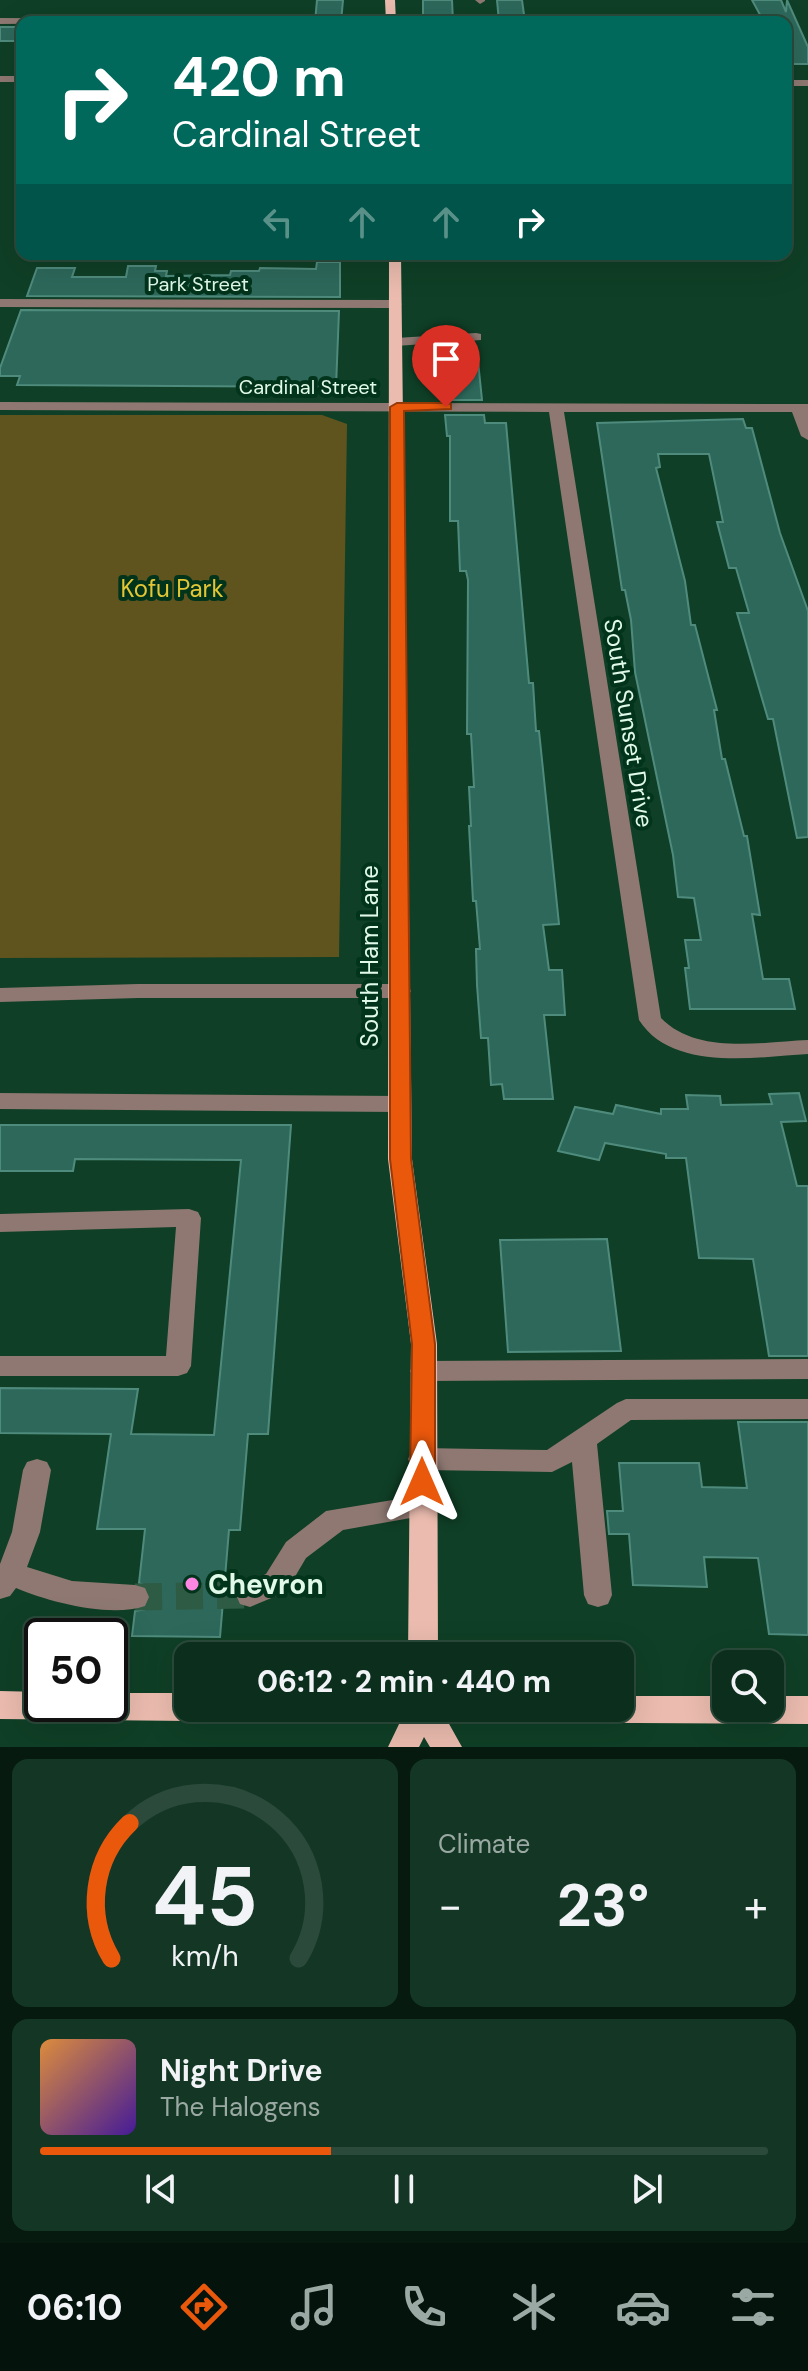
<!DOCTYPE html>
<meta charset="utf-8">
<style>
:root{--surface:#0b2f1c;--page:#143725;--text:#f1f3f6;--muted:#9aa9a3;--line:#2b4a3b;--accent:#ea580c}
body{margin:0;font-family:"DM Sans",sans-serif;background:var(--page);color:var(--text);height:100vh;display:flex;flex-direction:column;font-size:30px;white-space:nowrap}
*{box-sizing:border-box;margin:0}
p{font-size:26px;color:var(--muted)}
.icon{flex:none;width:44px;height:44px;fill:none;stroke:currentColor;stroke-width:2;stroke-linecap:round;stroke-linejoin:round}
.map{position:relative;height:1747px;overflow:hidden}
.panel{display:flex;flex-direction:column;gap:12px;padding:12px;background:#061a0f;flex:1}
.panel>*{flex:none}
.top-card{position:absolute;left:16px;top:16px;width:776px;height:244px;border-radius:16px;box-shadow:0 8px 32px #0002,0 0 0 2px var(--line);background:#00695c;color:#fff;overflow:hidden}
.fabs{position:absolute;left:712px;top:1650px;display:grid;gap:16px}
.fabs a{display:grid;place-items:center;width:72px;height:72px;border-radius:16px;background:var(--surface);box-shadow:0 8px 32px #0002,0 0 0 2px var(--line);font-size:40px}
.speed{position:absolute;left:24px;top:1618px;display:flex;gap:16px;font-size:40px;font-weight:700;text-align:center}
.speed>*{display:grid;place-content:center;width:104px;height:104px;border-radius:50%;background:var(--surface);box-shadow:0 8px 32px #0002,0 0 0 2px var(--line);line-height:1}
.speed .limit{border:4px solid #111;border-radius:12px;background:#fff;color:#111}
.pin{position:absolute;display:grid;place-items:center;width:68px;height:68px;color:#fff;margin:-82px -34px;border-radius:50% 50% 50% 0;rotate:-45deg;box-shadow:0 0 8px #0007}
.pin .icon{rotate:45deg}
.me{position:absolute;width:88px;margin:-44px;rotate:0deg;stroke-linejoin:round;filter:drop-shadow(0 0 6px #0008)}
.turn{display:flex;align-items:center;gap:28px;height:168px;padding:0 24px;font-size:36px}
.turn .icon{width:104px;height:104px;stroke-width:2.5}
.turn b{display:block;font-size:56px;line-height:68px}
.lanes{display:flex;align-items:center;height:76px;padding:0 24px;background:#0003;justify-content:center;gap:40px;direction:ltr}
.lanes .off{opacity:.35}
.big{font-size:60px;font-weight:700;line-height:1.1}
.panel .tile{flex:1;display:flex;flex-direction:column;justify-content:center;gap:12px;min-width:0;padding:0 28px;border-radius:16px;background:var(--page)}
.panel .dial{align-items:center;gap:0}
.dial svg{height:208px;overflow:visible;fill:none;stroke:var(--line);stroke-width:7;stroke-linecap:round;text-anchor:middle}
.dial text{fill:var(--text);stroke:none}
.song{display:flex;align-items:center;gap:24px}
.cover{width:96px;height:96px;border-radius:12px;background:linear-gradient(135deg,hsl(30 70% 55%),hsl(260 70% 35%))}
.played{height:8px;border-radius:4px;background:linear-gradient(90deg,var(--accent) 40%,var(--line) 40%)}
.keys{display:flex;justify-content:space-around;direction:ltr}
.heat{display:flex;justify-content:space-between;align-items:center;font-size:44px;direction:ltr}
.panel .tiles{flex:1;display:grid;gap:12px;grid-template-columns:1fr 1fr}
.tile:last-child{grid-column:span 2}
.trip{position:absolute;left:174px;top:1642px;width:460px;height:80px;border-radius:16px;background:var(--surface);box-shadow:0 8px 32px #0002,0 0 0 2px var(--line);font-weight:700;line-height:80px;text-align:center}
.menu{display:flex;height:128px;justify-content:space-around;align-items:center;background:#04130b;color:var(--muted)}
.menu .icon{width:56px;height:56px}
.menu .active{color:var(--accent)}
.menu b{font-size:36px;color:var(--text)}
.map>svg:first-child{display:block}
.green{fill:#60541e}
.building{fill:#2d685b;stroke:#4f8b7d;stroke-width:2}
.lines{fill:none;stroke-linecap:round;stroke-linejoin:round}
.minor-tunnel{stroke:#2e5b43;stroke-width:27;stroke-dasharray:27 14;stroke-linecap:butt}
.minor{fill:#8f7872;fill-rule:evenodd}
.major{fill:#eabbae;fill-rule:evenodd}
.route{fill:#ea580c;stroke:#983908;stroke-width:2}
.poi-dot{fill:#fd86e2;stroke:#02341c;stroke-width:3}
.labels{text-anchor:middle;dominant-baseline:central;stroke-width:8;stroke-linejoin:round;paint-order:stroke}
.far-street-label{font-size:20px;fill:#e0f9e9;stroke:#02341c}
.park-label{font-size:24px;fill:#e4c635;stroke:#02341c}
.street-label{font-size:24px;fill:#e0f9e9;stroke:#02341c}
.near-poi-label{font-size:28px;font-weight:bold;fill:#e0f9e9;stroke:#02341c;text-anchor:start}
</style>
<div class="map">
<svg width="808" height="1747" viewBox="0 0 808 1747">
<rect width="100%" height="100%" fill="#0f3f26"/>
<path class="green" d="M0,415H322L347,424L339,957L0,958Z"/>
<path class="building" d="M317,0H343L341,22H315Z
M423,0H452L453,22H423Z
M497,0H522L525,22H499Z
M752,0H781L786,12L787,0L808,47V64H786V22H764Z
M0,27H22V41H0Z
M317,262H340V297L27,296L37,268H75L72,277H126L128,266H156L155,271H167L166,276L230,275L231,271H259L260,268L316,269Z
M21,310L339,311L336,387L17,385L20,376H0V368Z
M440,361H478L482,400H443Z
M445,415H484L485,423H506L529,683H533L536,731H539L559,924L543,925L549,970H562L565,1015H544L553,1099H504L502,1084L491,1085L488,1038H481L477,985L476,949H480L476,901H473L469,826H471L469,787H474L471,734H467L468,580L466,571H460L458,521H450V436H447Z
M743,419L746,428H752L780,533L808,611V837L797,838L773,719H768L737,613H749L736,568H729L717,522H723L709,454H658L660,467L656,468L685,581L691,625H695L717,710H714L722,759H725L744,836H747L760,915L752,914L763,979H789L795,1009H690L685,968H689L685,940H701L694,898L678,897L673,855L635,672L631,620L625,590H622L597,423Z
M799,1093L806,1121L781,1122L797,1186H808V1356H769L753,1259L699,1258L686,1158H666V1154L605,1143L599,1160L558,1151L575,1107L613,1114L616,1105L661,1114V1109H688L686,1095L720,1096L721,1105L772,1104L769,1094Z
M0,1125H291L268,1434H248L240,1530H229L220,1637L132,1636L135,1611L146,1609L152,1598L148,1587L139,1583L145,1529H97L111,1434L0,1433V1388L138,1389L131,1434L214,1435L241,1160L75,1159L73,1171H0Z
M607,1239L621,1351L508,1352L500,1240Z
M738,1422H808V1635L769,1634L758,1558L704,1557L707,1587L633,1585L629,1534H609L607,1511H623L619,1463H699L702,1487L747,1488Z"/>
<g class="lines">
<path class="minor-tunnel" d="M135,1597L250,1595"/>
<path class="minor" d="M475,0H485V1L480,4Z
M0,18L218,19L223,22L0,24Z
M0,76H22V82H0Z
M786,80H808V86H786Z
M0,299L395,300L402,304L395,308L0,307Z
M476,333L481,334V340L396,346L389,342L396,338Z
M0,402L808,404V440L801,436L792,412H564L661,1018C697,1055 761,1042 808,1040V1054C756,1057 672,1072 639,1020L549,412L0,410Z
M138,984H400L408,986L411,991L408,996L400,998H138L0,1002V988Z
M0,1093L400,1096L408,1098L411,1104L408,1110L400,1112L0,1109Z
M189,1209L198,1212L201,1218L191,1366L187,1373L178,1376H0V1356H166L176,1227L0,1232V1214Z
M808,1359V1379L423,1381L414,1378L410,1371L414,1364L423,1361Z
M626,1399H808V1419L631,1420L597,1444L612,1595L608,1604L598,1607L588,1604L584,1595L572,1462L552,1472L422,1470L412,1467L408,1459L412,1451L422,1448L547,1450L617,1403Z
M37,1459L47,1462L51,1470L40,1532L27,1567L72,1581L135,1585L145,1588L149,1597L145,1606C110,1618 49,1602 16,1588L10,1596L0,1599V1564L12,1532L23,1470L27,1462Z
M423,1495L433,1498L437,1506L433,1514L343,1530L306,1558L286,1592L250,1607L240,1604L236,1595L240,1586L266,1574L286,1542L326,1511Z"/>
<path class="major" d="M385,0H395L396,22H386Z
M389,254H401L412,1159L437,1344L438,1656H408L411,1344L388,1159Z
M0,1691L42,1692V1704H110V1693H188V1708H203L199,1717L188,1721L0,1719Z
M620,1696H726V1708H770V1696H808V1724L448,1722L462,1747H430L424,1737L419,1747H388L400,1722H356L345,1718L341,1708H620Z"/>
</g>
<path class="route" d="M446,403L451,404V409L404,411L411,1159L435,1344V1482L431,1489L422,1492L414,1489L410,1482L412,1344L390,1159V407L397,403Z"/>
<circle class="poi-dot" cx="192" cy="1584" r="8"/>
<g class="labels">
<g class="far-street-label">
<text x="198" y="284">Park Street</text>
<text x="308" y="387">Cardinal Street</text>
</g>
<g class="park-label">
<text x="172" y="588">Kofu Park</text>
</g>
<g class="street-label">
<text transform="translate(629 723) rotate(81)">South Sunset Drive</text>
<text transform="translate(369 956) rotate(-90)">South Ham Lane</text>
</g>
<g class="near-poi-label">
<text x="208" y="1584">Chevron</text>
</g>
</g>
</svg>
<div class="fabs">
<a><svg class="icon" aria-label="search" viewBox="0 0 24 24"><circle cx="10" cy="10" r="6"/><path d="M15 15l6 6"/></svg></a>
</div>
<div class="speed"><div class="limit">50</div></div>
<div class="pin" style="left:446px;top:407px;background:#d93025"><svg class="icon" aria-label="arrive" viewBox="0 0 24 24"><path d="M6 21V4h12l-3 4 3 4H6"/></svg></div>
<svg class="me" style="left:422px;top:1482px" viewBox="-20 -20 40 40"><path d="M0-17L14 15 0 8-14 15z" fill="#ea580c" stroke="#fff" stroke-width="4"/></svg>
<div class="trip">06:12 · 2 min · 440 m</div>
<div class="top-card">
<div class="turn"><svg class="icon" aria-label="right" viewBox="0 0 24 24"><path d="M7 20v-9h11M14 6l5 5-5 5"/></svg><div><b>420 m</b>Cardinal Street</div></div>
<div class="lanes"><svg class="icon off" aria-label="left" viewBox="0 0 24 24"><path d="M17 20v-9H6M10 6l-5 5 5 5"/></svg><svg class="icon off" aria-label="ahead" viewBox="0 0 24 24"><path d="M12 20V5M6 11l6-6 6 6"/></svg><svg class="icon off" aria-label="ahead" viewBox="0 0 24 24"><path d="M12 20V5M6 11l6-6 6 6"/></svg><svg class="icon" aria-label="right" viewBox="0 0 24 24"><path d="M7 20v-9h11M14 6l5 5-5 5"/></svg></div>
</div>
</div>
<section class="panel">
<div class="tiles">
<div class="tile dial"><svg viewBox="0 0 100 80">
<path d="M14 69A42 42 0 1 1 86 69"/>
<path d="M14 69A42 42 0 0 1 21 17" stroke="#ea580c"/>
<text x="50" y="56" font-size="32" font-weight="700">45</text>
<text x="50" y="72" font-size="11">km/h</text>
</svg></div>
<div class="tile"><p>Climate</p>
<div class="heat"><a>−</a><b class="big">23°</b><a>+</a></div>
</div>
<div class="tile">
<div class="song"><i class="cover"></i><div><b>Night Drive</b><p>The Halogens</p></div></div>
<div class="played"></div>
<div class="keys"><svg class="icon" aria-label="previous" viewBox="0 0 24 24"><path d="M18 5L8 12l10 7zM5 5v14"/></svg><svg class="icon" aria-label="pause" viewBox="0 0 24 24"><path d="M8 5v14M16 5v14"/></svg><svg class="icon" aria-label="next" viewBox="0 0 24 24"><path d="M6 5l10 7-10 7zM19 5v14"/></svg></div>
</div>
</div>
</section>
<nav class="menu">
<b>06:10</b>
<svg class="icon active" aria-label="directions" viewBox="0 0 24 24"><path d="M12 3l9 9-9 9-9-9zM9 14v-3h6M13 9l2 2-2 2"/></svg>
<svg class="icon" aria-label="music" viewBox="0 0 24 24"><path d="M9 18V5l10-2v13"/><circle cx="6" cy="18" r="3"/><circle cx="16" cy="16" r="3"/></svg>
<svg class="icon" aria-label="phone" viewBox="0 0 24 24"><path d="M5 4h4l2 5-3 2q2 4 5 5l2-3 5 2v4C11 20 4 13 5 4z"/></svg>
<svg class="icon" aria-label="climate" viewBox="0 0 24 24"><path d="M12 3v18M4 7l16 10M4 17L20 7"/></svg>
<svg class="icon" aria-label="car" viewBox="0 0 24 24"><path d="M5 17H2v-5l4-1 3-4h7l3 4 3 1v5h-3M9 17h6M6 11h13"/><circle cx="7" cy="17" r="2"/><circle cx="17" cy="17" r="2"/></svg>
<svg class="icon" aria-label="filters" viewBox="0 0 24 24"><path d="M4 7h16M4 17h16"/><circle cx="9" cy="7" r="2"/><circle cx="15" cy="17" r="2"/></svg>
</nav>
